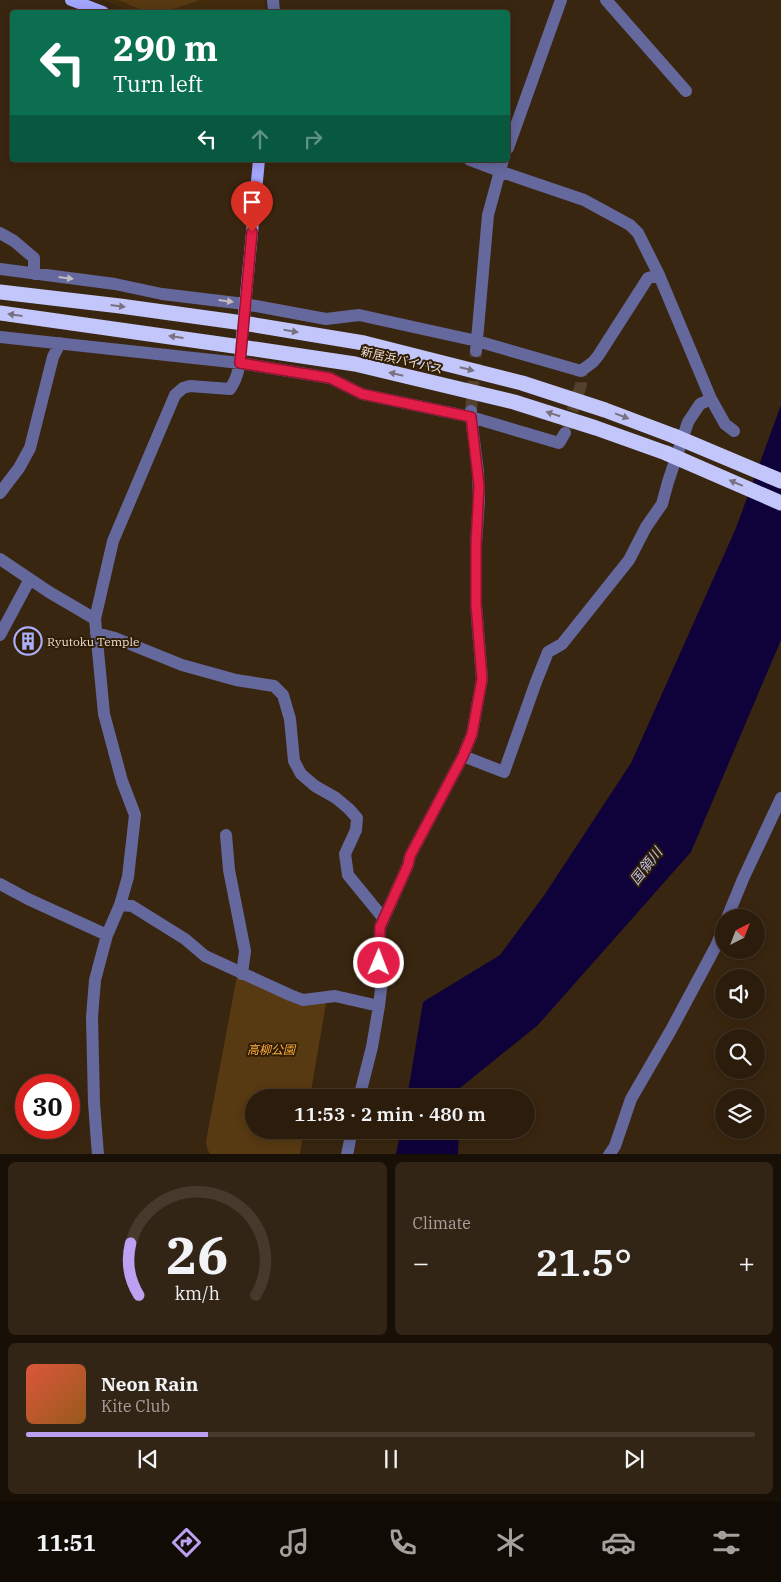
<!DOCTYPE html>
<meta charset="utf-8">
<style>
:root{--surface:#2b1c0c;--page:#332515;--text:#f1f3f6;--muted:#a6a19d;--line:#473a2d;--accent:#bca0f2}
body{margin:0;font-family:"IBM Plex Serif","Noto Sans JP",serif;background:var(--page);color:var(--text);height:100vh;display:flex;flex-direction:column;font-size:19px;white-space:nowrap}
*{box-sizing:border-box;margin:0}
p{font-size:16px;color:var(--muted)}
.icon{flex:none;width:28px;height:28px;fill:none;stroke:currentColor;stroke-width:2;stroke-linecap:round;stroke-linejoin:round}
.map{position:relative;height:1154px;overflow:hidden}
.details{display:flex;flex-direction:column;gap:8px;padding:8px;background:#180f07;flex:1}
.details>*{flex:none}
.banner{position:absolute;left:10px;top:10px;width:500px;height:152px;border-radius:5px;box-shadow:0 2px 12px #0003,0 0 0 1px var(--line);background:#0b6e4f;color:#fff;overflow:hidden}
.needle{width:32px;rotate:42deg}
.fabs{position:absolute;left:715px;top:909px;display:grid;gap:10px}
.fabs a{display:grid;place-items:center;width:50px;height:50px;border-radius:50%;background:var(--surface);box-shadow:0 2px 12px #0003,0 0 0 1px var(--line);font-size:25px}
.speed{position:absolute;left:15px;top:1074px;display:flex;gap:10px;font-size:25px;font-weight:700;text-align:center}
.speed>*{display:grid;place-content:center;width:65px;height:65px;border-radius:50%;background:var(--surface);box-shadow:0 2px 12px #0003,0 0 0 1px var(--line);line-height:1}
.speed .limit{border:8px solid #d22;background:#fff;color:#111}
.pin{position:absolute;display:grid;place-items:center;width:42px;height:42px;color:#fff;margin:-51px -21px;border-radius:50% 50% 50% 0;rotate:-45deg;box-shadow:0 0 5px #0007}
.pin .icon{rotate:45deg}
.me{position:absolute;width:55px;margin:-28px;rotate:1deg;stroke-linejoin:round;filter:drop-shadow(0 0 4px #0008)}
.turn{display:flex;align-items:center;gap:18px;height:105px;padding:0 20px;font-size:22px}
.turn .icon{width:65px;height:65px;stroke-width:2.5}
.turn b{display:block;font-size:35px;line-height:42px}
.lanes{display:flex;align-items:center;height:48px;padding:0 20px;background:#0003;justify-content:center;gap:25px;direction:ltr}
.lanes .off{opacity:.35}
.big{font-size:38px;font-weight:600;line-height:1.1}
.details .tile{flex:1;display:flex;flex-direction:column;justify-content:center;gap:8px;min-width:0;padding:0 18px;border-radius:8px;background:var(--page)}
.details .dial{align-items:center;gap:0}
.dial svg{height:130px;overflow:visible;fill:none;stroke:var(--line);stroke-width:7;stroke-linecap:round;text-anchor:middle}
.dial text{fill:var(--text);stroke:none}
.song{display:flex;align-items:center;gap:15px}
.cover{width:60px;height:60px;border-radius:8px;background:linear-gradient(135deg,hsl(10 70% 55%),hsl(30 70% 35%))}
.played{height:5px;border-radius:2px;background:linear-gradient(90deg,var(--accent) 25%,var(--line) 25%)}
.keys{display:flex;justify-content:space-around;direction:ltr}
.heat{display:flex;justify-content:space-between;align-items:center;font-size:28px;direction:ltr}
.details .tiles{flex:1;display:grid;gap:8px;grid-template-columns:1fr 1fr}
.tile:last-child{grid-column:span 2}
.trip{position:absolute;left:245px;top:1089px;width:290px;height:50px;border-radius:25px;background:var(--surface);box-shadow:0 2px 12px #0003,0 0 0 1px var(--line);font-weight:600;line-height:50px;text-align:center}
.tab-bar{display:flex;height:80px;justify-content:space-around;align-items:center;background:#110b05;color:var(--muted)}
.tab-bar .icon{width:35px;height:35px}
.tab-bar .current{color:var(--accent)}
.tab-bar b{font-size:22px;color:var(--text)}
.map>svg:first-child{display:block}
.built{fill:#432c0e}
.green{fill:#583a12}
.water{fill:#0f023b}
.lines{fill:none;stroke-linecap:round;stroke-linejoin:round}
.minor-tunnel{stroke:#54412d;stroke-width:12;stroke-dasharray:12 6;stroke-linecap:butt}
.minor{stroke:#65689d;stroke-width:12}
.major{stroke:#a3a6fe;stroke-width:12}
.highway{stroke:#c2c6fb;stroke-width:15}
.highway-bridge{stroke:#c2c6fb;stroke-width:15}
.oneway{fill:#c2bac1}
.oneway2{fill:#787280}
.route-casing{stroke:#92132f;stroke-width:12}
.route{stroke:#e11d48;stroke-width:9}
.labels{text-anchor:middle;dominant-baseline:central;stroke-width:4;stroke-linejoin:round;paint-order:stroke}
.street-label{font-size:12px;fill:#eaddd0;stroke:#2f1d06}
.poi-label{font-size:12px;fill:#eaddd0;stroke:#2f1d06;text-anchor:start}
.park-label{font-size:12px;font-style:italic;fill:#feac3c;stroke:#2f1d06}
.water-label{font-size:14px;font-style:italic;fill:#bfc2ee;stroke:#2f1d06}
</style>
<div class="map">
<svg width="781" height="1155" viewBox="0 0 781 1155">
<rect width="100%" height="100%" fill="#392610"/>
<path class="built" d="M102,0H264L265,12H134Z"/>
<path class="green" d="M118,0H200L167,11L166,12H147Z
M237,976L326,1003L310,1097L254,1098V1130H304L300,1154H210L207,1148L206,1141Z"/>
<path class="water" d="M781,405V640L691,852L538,1025L460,1088V1097L407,1098L423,1002L500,955L545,894L631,763L736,528Z
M401,1130H459L458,1154H396Z"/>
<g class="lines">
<path class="minor-tunnel" d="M471,411L476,351
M567,428L581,385V371"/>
<path class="minor" d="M273,0L274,12
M606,0L686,91
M508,148L561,0
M0,233L14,241L34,258V274
M0,269L115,284L162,294L245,304L326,319L359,315L477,341L581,371L593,362L598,356L648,278L659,275
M0,337L240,363L330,378L362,394L471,417V411
M476,351L488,215L503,160
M711,399L725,424L734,431
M0,493L19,468L30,448L53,357L60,343
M0,559L49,592L95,619
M96,633L115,638L182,665L236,680L274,686L283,695L290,719L294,761L301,774L315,786L336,798L349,809L357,818L356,830L345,854L348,875L384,919
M0,635L30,579
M463,756L504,772L536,682L548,652L562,644L629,560L646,527L662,504L668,482L688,422L700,404L711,399L659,275L638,233L630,225L584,200L499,171L470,160
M226,835L229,870L245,951L242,974
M0,884L28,899L107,935
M120,905L132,906L185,939L205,956L290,995L303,1000L335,996L379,1006
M727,918L743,879L781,798
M359,1098L372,1047L379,1006L382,980L379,963L380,927L408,865L410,856L463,756L472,734L482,679L476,604V544L479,500L478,472L471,417L559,443L565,433
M98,1155L94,1103L92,1017L95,980L107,935L120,905L128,877L135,815L122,781L104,714L95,619L113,541L175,395L183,388L190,386L230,389C239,376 240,363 241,347
M347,1155L352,1130
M609,1155L615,1146L631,1099L671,1030L716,946L724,927"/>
<path class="major" d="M71,0L103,12
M241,347L259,160"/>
<path class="highway" d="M0,292L120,306L243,323L364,343L522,383L605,410L674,436
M0,313L241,347L355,364L514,402L596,428L666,453"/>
<path class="highway-bridge" d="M674,436L781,481
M666,453L781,503"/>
</g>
<defs><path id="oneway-solid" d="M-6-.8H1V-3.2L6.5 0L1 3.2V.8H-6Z" transform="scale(1.25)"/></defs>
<g class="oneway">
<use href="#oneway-solid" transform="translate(66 278) rotate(7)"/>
<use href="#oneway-solid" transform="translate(226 301) rotate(7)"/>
</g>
<g class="oneway2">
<use href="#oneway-solid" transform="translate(118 306) rotate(7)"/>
<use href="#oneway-solid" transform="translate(15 315) rotate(-172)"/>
<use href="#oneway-solid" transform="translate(291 331) rotate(10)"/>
<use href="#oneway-solid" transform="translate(176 337) rotate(-172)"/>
<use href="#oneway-solid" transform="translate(467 369) rotate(14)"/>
<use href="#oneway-solid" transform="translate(396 374) rotate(-167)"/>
<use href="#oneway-solid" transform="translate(553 414) rotate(-162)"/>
<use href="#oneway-solid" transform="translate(622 416) rotate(21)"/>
<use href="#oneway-solid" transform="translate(736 483) rotate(-157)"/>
</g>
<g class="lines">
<g class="route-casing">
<path id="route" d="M252,232L240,363L330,378L362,394L471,417L479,486L476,544V604L482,679L472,734L463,756L410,856L408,865L380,927L379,963"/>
</g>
<use href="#route" class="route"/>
</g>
<defs>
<g id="building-ring" transform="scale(1.4375)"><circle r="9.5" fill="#2f1d06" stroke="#abaffb" stroke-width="1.5"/><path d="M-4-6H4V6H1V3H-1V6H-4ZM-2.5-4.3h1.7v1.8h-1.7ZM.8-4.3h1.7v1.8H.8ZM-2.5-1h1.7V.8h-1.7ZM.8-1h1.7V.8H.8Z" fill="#abaffb"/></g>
</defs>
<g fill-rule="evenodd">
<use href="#building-ring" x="28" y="641"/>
</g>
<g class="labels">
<g class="street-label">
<text transform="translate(402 360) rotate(13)">新居浜バイパス</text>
</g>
<g class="poi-label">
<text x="47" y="641">Ryutoku Temple</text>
</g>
<g class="park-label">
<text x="271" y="1049">高柳公園</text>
</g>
<g class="water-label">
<text transform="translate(646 866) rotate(-52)">国領川</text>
</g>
</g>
</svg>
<div class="fabs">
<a><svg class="needle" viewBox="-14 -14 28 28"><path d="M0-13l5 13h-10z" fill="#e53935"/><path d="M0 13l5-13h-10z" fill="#a6a19d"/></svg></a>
<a><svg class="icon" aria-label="sound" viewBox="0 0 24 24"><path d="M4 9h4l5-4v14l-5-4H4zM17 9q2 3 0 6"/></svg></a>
<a><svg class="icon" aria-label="search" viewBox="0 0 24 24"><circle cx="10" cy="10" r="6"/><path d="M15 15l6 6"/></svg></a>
<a><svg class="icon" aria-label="layers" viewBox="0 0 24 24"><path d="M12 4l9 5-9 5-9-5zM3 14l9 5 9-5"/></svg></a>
</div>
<div class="speed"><div class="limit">30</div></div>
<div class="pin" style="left:252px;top:232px;background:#d93025"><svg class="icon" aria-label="arrive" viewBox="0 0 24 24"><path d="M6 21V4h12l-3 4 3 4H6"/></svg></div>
<svg class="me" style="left:379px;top:963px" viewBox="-20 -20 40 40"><circle r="17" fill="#e11d48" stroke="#fff" stroke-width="3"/><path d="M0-11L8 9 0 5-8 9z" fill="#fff"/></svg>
<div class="trip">11:53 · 2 min · 480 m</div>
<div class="banner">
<div class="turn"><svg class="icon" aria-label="left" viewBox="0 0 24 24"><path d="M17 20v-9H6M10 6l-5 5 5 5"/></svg><div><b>290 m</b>Turn left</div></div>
<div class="lanes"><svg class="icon" aria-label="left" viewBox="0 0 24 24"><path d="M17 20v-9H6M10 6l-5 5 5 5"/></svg><svg class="icon off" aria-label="ahead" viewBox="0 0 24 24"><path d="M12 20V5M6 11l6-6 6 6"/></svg><svg class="icon off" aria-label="right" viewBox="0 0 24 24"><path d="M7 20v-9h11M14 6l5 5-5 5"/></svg></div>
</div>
</div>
<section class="details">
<div class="tiles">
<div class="tile dial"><svg viewBox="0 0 100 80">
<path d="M14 69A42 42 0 1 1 86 69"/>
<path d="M14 69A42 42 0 0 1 9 37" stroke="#bca0f2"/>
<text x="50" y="56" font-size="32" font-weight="700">26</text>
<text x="50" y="72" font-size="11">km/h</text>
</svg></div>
<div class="tile"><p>Climate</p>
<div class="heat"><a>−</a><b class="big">21.5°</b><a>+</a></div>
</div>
<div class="tile">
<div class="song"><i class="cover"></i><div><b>Neon Rain</b><p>Kite Club</p></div></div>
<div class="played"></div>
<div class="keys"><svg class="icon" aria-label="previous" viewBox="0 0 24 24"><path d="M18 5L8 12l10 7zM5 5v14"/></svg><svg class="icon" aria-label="pause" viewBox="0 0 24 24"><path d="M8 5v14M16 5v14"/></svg><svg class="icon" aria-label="next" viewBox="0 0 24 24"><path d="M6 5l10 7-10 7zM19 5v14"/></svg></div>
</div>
</div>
</section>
<nav class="tab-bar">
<b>11:51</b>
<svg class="icon current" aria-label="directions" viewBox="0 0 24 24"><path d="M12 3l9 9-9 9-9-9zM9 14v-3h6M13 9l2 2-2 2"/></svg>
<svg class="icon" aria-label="music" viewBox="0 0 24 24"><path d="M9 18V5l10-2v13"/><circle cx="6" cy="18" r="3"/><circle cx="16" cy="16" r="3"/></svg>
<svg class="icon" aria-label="phone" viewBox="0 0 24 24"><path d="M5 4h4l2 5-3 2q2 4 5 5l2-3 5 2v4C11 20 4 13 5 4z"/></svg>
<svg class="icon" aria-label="climate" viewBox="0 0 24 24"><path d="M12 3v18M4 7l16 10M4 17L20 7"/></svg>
<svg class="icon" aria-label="car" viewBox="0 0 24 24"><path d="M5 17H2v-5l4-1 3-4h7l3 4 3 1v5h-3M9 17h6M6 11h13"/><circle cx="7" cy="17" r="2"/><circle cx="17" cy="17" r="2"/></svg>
<svg class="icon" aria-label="filters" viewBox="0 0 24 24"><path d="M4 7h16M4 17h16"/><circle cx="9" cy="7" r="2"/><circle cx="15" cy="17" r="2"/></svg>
</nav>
